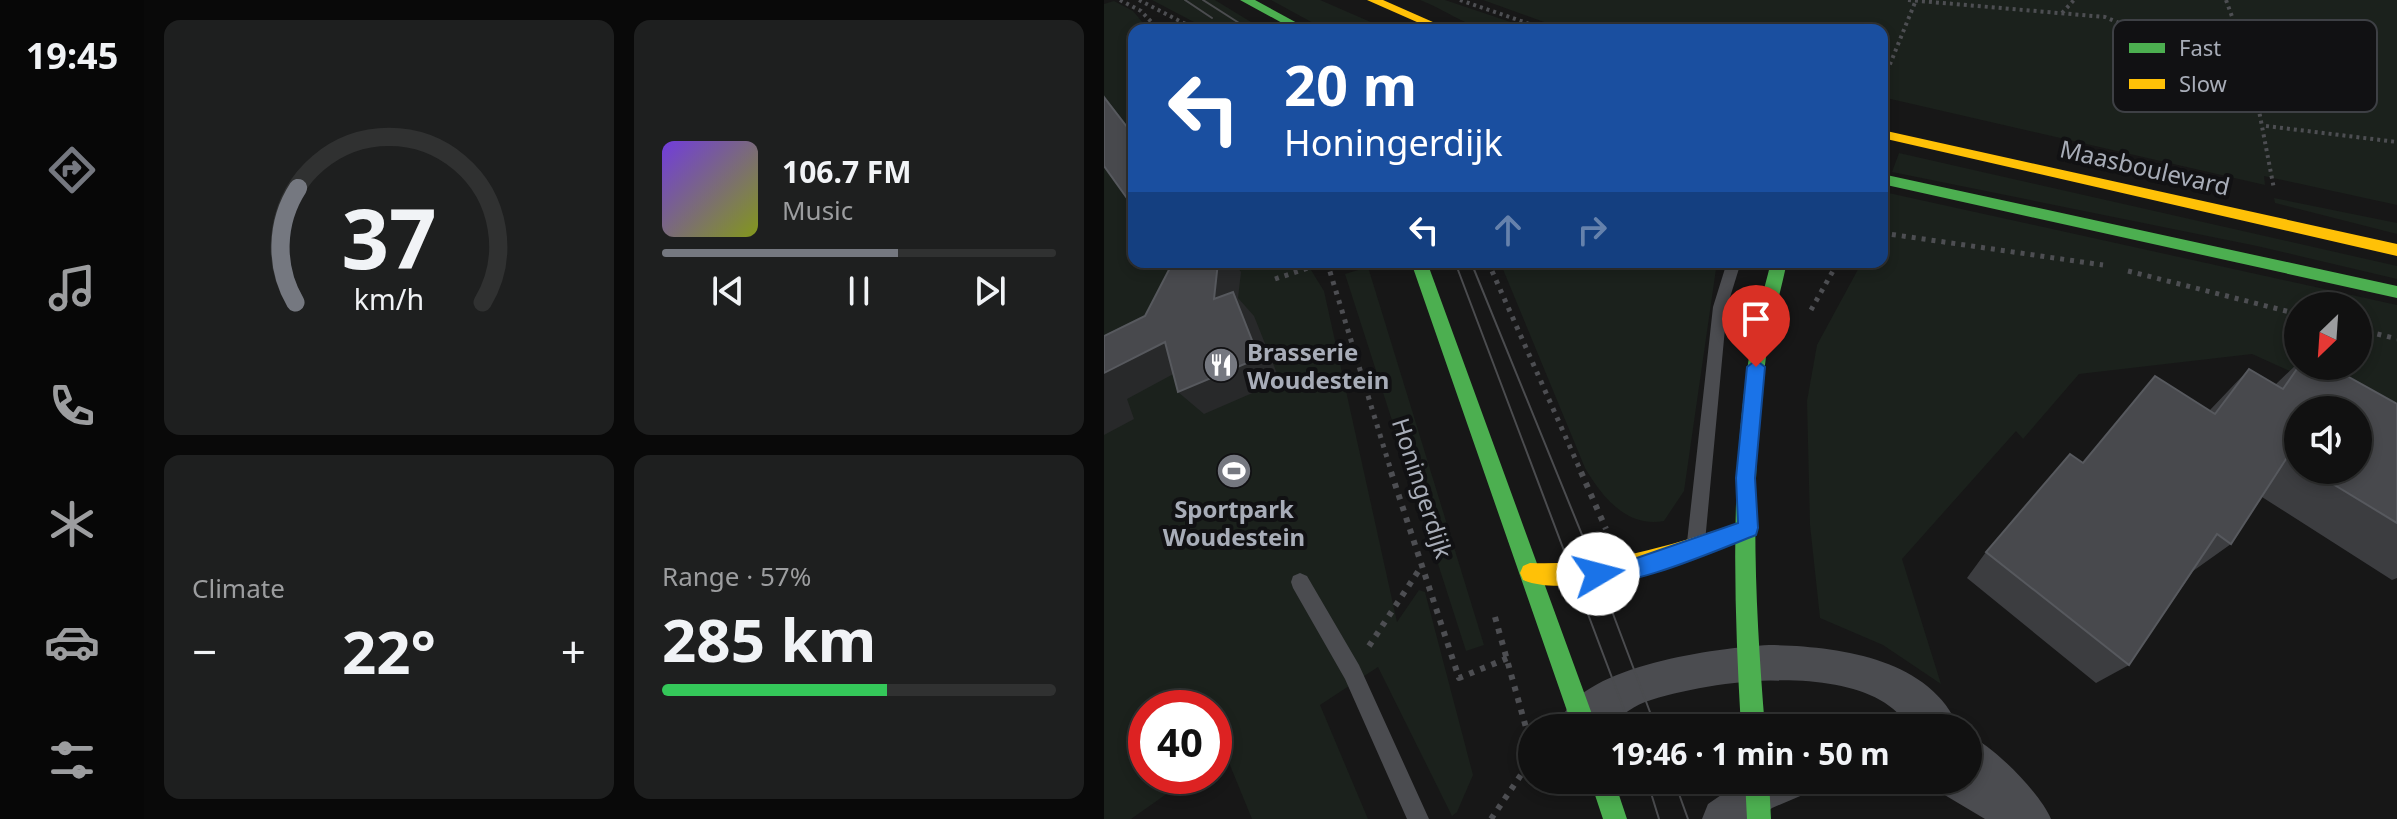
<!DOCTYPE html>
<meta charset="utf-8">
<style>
:root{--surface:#111;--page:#1e1f1f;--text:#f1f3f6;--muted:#9c9d9f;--line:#303131;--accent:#757880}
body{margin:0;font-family:"Noto Sans",sans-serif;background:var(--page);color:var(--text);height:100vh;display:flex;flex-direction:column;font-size:30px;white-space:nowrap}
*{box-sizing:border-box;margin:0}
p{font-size:26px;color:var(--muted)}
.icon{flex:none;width:44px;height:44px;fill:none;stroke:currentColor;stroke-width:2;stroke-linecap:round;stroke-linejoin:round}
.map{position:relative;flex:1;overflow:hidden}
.drawer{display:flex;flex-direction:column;gap:20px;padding:20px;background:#090909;width:960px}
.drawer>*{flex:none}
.guide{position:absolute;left:24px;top:24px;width:760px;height:244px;border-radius:16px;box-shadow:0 4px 12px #0003,0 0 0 2px var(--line);background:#1a4fa0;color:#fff;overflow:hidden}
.needle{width:52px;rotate:205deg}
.buttons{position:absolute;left:1180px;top:292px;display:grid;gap:16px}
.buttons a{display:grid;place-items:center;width:88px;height:88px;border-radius:50%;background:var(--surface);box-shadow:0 4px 12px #0003,0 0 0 2px var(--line);font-size:40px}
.speed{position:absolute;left:24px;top:690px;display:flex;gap:16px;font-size:40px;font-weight:700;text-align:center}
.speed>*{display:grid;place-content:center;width:104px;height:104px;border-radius:50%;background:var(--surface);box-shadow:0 4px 12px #0003,0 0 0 2px var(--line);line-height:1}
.speed .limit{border:12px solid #d22;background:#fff;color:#111}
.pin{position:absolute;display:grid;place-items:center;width:68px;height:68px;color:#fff;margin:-82px -34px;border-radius:50% 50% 50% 0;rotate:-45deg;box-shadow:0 0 8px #0007}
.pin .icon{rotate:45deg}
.me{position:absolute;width:88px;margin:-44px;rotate:82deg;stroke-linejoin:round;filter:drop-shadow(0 0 6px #0008)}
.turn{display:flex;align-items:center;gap:28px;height:168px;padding:0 24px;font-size:36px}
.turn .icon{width:104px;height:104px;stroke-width:2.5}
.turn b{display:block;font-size:56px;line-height:68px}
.lanes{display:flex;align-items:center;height:76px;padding:0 24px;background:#0003;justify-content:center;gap:40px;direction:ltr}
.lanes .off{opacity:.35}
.big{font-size:60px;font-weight:700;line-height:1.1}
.drawer .tile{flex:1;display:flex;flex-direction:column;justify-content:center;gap:12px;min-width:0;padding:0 28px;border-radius:16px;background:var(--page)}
.drawer .dial{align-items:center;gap:0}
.dial svg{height:208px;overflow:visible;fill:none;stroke:var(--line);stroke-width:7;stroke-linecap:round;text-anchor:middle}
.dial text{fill:var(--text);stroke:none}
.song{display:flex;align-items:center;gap:24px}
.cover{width:96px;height:96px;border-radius:12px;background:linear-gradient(135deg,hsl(260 70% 55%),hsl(70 70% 35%))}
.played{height:8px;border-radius:4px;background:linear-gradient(90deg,var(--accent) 60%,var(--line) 60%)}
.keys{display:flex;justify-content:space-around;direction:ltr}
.heat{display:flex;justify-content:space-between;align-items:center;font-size:44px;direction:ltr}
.charge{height:12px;border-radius:6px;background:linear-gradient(90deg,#34c759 57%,var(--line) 0)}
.drawer .tiles{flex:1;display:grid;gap:20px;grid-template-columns:repeat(2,1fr)}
.trip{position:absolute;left:414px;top:714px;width:464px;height:80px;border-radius:40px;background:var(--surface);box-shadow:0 4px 12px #0003,0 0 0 2px var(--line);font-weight:700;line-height:80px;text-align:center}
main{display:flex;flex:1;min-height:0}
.tab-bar{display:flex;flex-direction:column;width:144px;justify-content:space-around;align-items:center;background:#070707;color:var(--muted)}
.tab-bar .icon{width:56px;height:56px}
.tab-bar .current{color:var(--accent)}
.tab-bar b{font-size:36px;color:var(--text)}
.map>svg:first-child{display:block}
.green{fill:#1b211c;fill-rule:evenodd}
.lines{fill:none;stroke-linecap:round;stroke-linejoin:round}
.path-far2{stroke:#4d4e52;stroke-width:4;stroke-dasharray:3 4;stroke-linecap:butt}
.path-far1{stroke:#4d4e52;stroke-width:5;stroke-dasharray:4 6;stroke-linecap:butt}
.path{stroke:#4d4e52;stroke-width:6;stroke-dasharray:5 7;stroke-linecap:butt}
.lane{fill:#4b4c50;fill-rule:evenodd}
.street{fill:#4b4c50;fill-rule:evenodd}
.fast{fill:#4caf50;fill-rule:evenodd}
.slow{fill:#ffc107;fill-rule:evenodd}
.tram{stroke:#4b4c4f;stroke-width:2}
.wall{fill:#3c3d40;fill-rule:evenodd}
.shaded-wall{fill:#28292a}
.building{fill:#48494d;stroke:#57595e;stroke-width:2}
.route{fill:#1a73e8;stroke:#114b97;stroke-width:2}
.labels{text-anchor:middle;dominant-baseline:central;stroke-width:8;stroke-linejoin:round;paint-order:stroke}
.street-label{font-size:24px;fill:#a8adb8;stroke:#111113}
.poi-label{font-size:24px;font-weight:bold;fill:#a8adb8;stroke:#111113;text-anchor:start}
.key{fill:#111113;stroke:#3e4045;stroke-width:2}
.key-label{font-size:22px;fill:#a8adb8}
</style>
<main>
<nav class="tab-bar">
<b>19:45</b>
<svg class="icon current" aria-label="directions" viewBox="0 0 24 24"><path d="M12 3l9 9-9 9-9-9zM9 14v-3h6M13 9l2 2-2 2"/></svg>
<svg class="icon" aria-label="music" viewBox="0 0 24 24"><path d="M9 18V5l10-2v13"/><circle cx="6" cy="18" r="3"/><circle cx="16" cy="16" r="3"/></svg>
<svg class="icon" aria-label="phone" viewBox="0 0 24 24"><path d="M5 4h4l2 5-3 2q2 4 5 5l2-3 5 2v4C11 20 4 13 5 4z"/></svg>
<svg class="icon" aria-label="climate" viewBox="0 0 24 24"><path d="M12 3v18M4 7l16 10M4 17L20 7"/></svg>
<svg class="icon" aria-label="car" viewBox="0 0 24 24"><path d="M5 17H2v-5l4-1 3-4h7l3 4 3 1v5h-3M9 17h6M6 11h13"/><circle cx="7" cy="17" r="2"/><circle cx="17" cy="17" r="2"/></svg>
<svg class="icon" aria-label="filters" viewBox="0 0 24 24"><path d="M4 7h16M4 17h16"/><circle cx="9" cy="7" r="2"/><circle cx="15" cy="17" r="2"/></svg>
</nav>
<section class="drawer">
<div class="tiles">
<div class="tile dial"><svg viewBox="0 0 100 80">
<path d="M14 69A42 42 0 1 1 86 69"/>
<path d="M14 69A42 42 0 0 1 15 25" stroke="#757880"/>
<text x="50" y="56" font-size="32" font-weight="700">37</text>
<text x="50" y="72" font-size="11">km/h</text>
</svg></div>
<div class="tile">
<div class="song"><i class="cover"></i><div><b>106.7 FM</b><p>Music</p></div></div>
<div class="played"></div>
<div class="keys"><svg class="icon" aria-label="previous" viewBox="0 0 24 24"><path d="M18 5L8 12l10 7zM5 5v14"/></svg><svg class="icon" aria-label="pause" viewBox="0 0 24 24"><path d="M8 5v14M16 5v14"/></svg><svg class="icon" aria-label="next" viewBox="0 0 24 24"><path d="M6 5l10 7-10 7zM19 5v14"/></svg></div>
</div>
<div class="tile"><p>Climate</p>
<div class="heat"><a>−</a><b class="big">22°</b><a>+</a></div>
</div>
<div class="tile"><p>Range · 57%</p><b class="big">285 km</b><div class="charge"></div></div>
</div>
</section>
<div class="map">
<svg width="1293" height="819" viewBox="0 0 1293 819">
<rect width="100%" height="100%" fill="#171717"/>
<path class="green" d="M48,0H111L160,30H105Z
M167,0H216L285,30H222Z
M316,0H341L430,30C406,30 383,32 361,22C346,15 332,6 316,0Z
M379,0H1293V205L1160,176L1161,185L778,97V30H462Z
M10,1L29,11L45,30H30V262H202L220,291L293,622L315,590L321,592L369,775L353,812L348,816L274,667L216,705L264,819H148L121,753L110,760V708H42V776H88L27,819H0V4Z
M795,153L1293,266V279L1153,246L788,172Z
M780,192L1293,305V419L1148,354L975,374L919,439L912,431L798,559L837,684L779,645L716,618L706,525L703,401L713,345L758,262H778ZM1194,306H1254V366H1194Z
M1170,198L1293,223V234L1171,203Z
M396,262H613L580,491L560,521C523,528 498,497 481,468Z
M264,267L380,645L362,651L241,274Z"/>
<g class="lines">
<path class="path-far2" d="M16,0L37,11L55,30
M35,0L93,30
M356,0L443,30
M804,0L1001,17L1070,46L1146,66
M1122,0L1147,69L1170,189
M958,13L970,0
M778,84L812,0
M1162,126L1293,142"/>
<path class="path-far1" d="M778,233L999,265
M223,262L288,474
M384,262L478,474
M1024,271L1194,314
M171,279L222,262
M707,310L734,262
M1254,329L1293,339"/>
<path class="path" d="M287,472L355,678L404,658
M477,472L502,529
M391,617L428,749
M265,646L317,567
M387,819L421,769L428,753"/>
<path class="lane" d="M623,262H637L623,307L601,542L598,548L592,550L586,548L583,542L609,307Z
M196,573L203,576L255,665L325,819H303L241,679L189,588L187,582L189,576Z"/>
<path class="street" d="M665,645C731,646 826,657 855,728H809C799,718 789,707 776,700C716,667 604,681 541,702C525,708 514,720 498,727C489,731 473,728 462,728L458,718C480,665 613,648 665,645Z
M864,735C890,746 936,793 947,819H881L839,794L833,780H864Z
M639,780H707L701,794L668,808L654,819H598L604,804Z"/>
<path class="fast" d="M136,0H151L206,30H191Z
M778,174L1293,286V298L778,184Z
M307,262H323L493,728H469Z
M667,262H683C676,294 667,325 662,357C645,480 651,605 661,728H637C630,605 626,480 645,357C650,325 659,294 667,262Z
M486,780H510L523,819H499Z
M641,780H665L667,819H643Z"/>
<path class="slow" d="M263,0H279L347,30H331Z
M778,130L1293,244V256L778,138Z
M644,519L651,521L654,528L651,535C597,555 473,602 419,580L416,573L419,566L426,563C503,566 572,545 644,519Z"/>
<path class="tram" d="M81,0L108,18
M99,0L146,30
M351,262L527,728
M367,262L494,574L552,728
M543,780L555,819
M570,780L584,819"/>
</g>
<path class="wall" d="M1194,363V366H1225L1293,404V578L1288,580L1158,497L1127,544L1089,571L1025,665L992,683L863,578L882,552L979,463L1106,410L1145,369L1171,385ZM1194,410L1254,470H1194Z"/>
<path class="shaded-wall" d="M0,96L30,134V136L0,97Z
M114,262H129L137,272L134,298L150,316L176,381L100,414L74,392L110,299Z
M61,342L86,365L23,399L30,419L0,435V373Z"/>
<path class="building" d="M0,97L30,136V208L0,166Z
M69,262H114L110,299L129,292L155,358L74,392L61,342L0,373V336L41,316Z
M1195,366H1225L1293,404V523L1206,470H1254V410H1194V462L1184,456L1127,544L1113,534L1025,665L882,552L966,454L979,463L1051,376L1111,414L1145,369L1179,389Z"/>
<path class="route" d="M652,360L661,367L651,478L654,528L652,535C618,548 517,593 486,581L483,574L486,567L527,560L634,523L632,478L643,367Z"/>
<defs>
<g id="restaurant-disc" transform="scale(1.8)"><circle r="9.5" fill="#757880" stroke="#111113"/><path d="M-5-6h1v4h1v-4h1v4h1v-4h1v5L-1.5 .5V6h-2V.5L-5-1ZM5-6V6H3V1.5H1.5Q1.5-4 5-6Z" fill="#fff"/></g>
<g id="stadium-disc" transform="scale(1.8)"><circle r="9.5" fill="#757880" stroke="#111113"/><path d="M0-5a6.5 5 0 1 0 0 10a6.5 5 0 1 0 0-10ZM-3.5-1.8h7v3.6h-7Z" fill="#fff"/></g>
</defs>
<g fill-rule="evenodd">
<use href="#restaurant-disc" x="117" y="365"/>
<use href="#stadium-disc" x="130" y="471"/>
</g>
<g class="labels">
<g class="street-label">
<text transform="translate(1041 167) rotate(13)">Maasboulevard</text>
<text transform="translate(319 488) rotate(72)">Honingerdijk</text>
</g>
<g class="poi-label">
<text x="143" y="351">Brasserie<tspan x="143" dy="28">Woudestein</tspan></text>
<text x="130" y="508" text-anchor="middle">Sportpark<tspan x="130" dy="28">Woudestein</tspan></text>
</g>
</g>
<rect x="1009" y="20" width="264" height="92" rx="12" class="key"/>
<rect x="1025" y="43" width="36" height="10" fill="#4caf50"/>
<rect x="1025" y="79" width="36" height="10" fill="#ffc107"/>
<g class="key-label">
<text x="1075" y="56">Fast</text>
<text x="1075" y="92">Slow</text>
</g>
</svg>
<div class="buttons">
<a><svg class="needle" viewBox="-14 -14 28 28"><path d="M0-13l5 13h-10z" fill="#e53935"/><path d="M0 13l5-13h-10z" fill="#9c9d9f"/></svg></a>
<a><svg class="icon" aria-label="sound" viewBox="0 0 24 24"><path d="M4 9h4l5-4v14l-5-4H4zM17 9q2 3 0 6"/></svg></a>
</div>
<div class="speed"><div class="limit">40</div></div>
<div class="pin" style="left:652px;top:367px;background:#d93025"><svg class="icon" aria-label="arrive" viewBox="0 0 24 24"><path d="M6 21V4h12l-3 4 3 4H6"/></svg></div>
<svg class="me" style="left:494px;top:574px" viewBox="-20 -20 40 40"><circle r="19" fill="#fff"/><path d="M0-13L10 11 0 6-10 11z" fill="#1a73e8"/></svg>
<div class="trip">19:46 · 1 min · 50 m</div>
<div class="guide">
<div class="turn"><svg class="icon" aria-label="left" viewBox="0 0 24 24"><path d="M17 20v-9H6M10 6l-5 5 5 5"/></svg><div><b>20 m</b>Honingerdijk</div></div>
<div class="lanes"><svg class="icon" aria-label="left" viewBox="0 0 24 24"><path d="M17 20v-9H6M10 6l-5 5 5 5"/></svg><svg class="icon off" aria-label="ahead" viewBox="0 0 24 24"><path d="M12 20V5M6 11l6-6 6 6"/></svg><svg class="icon off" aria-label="right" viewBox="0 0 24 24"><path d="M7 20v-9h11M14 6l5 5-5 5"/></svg></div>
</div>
</div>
</main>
